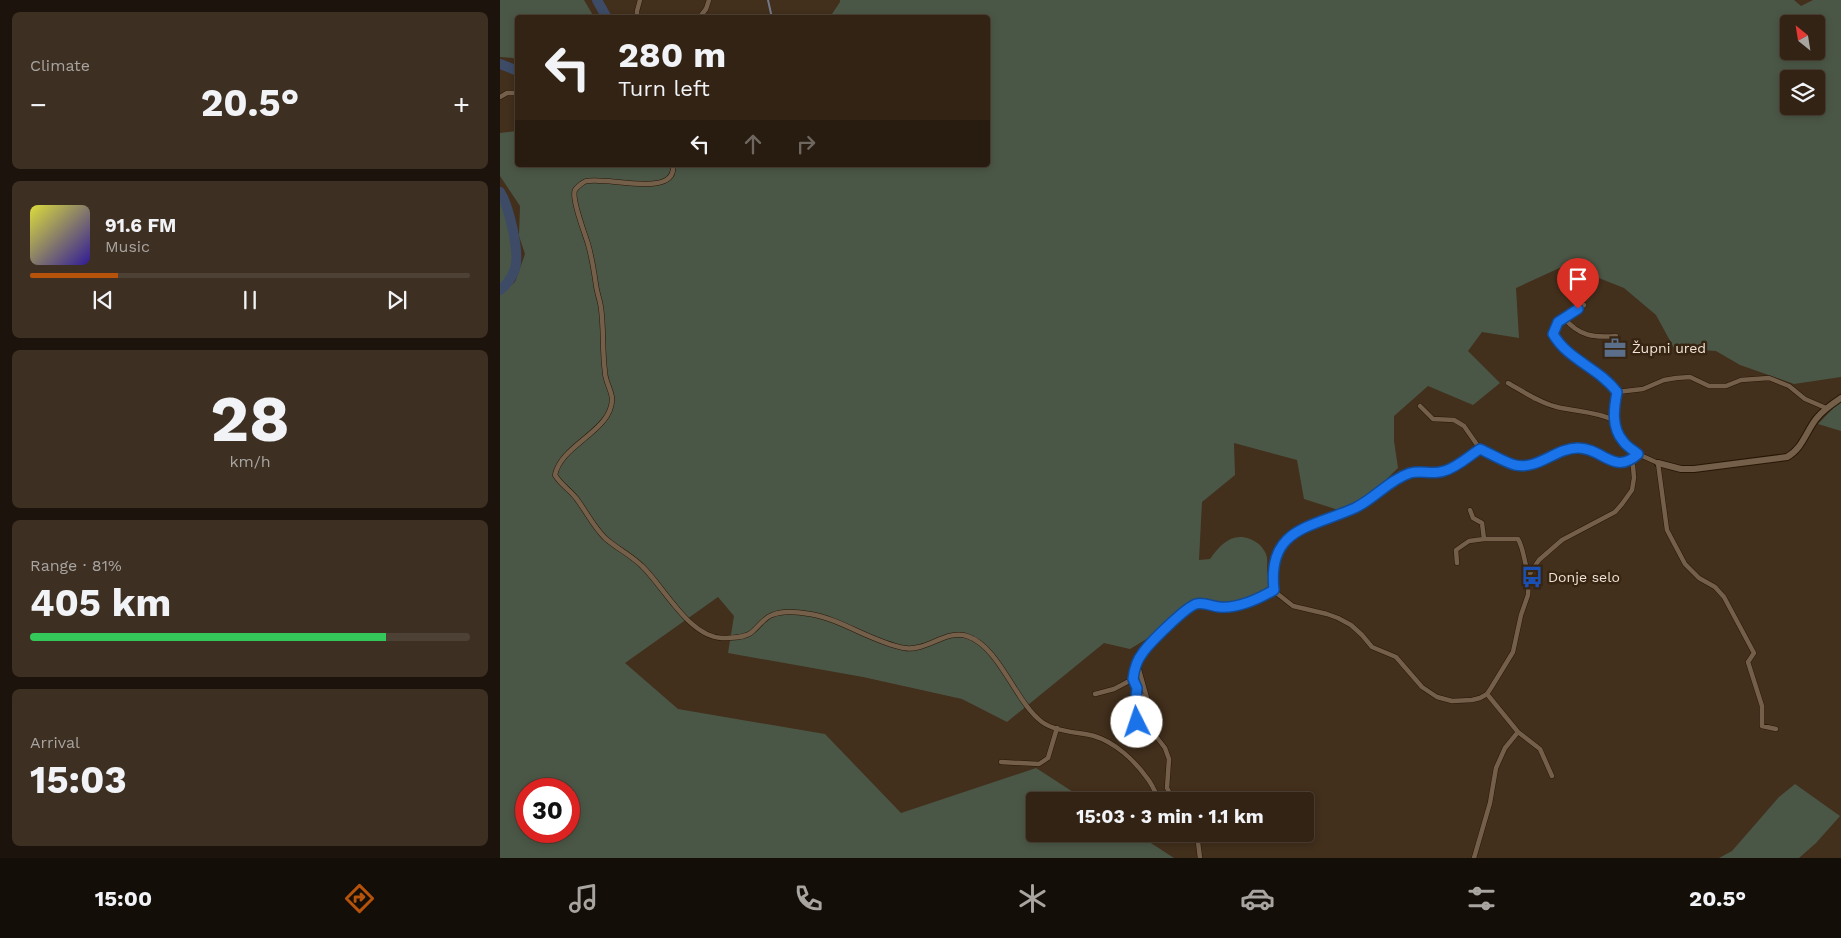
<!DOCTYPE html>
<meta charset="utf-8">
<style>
:root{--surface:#322315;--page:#3d2f22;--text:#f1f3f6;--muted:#a8a4a0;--line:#4d4034;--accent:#b45309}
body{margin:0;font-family:"Work Sans",sans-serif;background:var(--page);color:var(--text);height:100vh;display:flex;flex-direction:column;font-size:19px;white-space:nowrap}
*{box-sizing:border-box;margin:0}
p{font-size:16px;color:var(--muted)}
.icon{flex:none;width:28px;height:28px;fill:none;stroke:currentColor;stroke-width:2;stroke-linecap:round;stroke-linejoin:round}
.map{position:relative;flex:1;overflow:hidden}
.details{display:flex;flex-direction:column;gap:12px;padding:12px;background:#1c130c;width:500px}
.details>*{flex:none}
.hud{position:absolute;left:15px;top:15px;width:475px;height:152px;border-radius:5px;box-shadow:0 2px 8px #0003,0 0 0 1px var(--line);background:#322315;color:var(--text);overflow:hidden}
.needle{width:32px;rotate:330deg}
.buttons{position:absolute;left:1280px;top:15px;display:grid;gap:10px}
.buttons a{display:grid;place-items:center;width:45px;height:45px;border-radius:5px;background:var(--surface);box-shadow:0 2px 8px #0003,0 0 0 1px var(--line);font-size:25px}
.speed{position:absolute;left:15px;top:778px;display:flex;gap:10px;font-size:25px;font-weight:700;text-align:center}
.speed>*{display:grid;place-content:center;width:65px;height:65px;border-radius:50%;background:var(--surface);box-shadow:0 2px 8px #0003,0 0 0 1px var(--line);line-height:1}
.speed .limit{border:8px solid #d22;background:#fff;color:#111}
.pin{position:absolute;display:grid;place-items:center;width:42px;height:42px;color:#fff;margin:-51px -21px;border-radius:50% 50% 50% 0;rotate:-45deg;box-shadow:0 0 5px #0007}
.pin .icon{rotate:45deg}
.me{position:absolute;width:55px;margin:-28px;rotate:356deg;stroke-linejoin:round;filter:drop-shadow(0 0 4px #0008)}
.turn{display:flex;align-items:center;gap:18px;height:105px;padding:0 20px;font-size:22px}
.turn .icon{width:65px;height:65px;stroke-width:2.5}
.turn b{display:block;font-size:35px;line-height:42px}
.lanes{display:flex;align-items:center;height:48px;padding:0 20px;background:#0003;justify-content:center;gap:25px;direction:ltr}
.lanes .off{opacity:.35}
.big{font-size:38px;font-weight:700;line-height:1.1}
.details .widget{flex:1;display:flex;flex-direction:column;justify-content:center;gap:8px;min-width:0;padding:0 18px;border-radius:8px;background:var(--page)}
.details .dial{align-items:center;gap:0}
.dial b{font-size:65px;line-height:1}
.song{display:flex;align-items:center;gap:15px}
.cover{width:60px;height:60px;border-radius:8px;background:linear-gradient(135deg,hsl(60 70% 55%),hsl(250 70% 35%))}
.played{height:5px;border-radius:2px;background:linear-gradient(90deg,var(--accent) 20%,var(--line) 20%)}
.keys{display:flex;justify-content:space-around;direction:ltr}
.heat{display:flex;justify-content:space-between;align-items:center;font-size:28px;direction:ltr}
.charge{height:8px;border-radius:4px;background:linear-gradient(90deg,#34c759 81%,var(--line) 0)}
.trip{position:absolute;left:526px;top:792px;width:288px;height:50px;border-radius:5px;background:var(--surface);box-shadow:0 2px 8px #0003,0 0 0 1px var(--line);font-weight:700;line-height:50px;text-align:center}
.dock{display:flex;height:80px;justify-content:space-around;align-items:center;background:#140e08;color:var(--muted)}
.dock .icon{width:35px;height:35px}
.dock .on{color:var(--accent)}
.dock b{font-size:22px;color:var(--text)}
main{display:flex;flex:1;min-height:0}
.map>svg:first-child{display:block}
.green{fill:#4b5746;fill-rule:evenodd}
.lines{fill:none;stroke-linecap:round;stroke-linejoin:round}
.stream{stroke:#737989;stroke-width:2}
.river{stroke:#3d4b67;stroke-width:10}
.street-casing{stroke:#281605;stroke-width:5.5}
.secondary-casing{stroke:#281605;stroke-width:8}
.street{stroke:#745f4b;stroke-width:4.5}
.secondary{stroke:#745f4b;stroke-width:6}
.route-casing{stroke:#114b97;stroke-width:12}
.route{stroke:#1a73e8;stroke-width:9}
.labels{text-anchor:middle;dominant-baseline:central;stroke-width:5;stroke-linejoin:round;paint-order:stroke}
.poi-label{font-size:14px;fill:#f0e4d8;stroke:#372512;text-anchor:start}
</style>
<main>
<section class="details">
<div class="widget"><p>Climate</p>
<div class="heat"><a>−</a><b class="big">20.5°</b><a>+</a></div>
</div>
<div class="widget">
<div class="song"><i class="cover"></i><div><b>91.6 FM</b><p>Music</p></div></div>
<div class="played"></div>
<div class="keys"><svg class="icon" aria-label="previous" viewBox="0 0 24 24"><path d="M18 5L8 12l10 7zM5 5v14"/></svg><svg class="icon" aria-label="pause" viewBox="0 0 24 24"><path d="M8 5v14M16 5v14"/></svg><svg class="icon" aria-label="next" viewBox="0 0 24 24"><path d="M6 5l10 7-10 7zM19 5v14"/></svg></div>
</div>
<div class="widget dial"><b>28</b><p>km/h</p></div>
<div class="widget"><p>Range · 81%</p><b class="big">405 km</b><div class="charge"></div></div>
<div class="widget"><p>Arrival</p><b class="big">15:03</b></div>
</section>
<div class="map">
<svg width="1341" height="858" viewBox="0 0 1341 858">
<rect width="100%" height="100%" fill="#422f1c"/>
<path class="green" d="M0,0H84L94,17L18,18L17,60L13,58L0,57Z
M340,0H1294L1301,6L1313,0H1341V377L1294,384L1240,365L1216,351L1174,348L1156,315L1124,288L1066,265L1016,288L1019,338L982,332L968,351L1000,383L973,405L928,386L894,416V441L898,468L851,514L804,499L797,460L734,443L735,475L702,502L699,560L710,559C720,545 732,532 750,539C758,542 763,547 766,554C768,559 767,564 767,569C767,576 771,580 768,587C763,598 734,606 723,606C713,605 704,597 694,601C686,603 666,624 659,630C650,637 640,643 630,649L604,643L507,722L462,699L363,677L228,653L234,616L218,597L125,663L178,709L325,734L401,813L536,768L587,801H535V834H637L674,858H0V295L15,282L25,254L19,236L20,206L0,176V133L17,131L18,165H488V18L330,17L340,2ZM1289,24H1316V51H1289ZM1289,79H1316V106H1289ZM26,789H69V831H26Z
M0,197C9,220 24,269 0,286Z
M1341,400V431L1318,424Z
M1295,784L1340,816L1316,843L1299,858H1219L1232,851L1279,797Z"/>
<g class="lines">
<path class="stream" d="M268,0L272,18"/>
<path class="river" d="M97,0L107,18
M0,64L18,71
M0,192C9,206 20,253 15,268C12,278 8,284 0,290"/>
<g class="street-casing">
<path id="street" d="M137,18V11L140,0
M199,18L206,9L209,0
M0,97L7,93H18
M173,165C177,199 106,176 87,181C84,181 77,187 75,190C71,198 85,234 88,244C92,258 94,271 96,285C97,293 100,300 101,308C104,329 102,351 105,372C105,381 111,389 112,398C113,431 61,444 55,475C61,485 69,489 76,498C86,511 93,526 105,538C116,548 131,555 142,566C164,587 189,637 222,638C231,638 245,638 252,632C259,626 264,618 272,615C283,610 299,612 310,614C341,619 372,642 404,648C426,652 446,629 467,636C500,647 515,702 542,722C556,732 578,732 594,736C615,742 635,761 647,778C653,785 655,794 661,801
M1064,318L1084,305
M1008,383C1024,392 1040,403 1057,407C1078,412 1093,411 1114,420L1122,441L1138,454
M1117,392L1143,389L1164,380L1176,378L1190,377L1209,386H1226L1241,380L1269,378L1289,386L1305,399L1326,408
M920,406L933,419L954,420L964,426L980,449
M1114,420L1117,392C1099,367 1069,361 1053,334L1059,322L1064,318C1079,336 1094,338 1116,336
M1130,461L1133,466L1134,478L1132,490L1122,504L1115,512L1062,540L1039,560L1029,575L1028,595L1021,615L1013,652L991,688L987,694L980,698L972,700L952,701L937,697L922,687L896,657L872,647L862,635L851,625L838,618L827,614L793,606L774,591C767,527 809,528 855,508C874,499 889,480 910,474C921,470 933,475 944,471C956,468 969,456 980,449C989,453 1006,463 1015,465C1039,470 1055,448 1078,448C1103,448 1114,476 1138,454L1158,463L1167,530L1185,564L1199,578L1215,587L1224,597L1254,653L1248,662L1262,706V726L1276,729
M970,510L973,518L982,523L984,539H1018C1024,549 1024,563 1029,575
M957,563L956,550L969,541L984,539
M637,667L633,679V682L647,704
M595,694L614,689L633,679
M1018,732L1040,749L1052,776
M633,733L637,722L635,706L637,688
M501,762L539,764L548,758L557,728
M674,801L667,788L669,759L665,748L655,735L652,716L638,666C638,662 639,659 641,655C647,645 686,606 697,604C705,602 712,606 719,607C739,608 757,600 774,591
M697,834L700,858
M974,858L990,803L996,768L1005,748L1018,732L987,694"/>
</g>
<g class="secondary-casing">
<path id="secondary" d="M1158,463L1181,469H1194L1287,457C1302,449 1306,432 1316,419C1323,410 1332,404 1341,398"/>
</g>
<use href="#street" class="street"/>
<use href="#secondary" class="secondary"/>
</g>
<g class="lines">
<g class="route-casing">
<path id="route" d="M637,722L635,706L637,688L633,679C634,671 637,660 642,654C648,644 686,607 696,604C704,602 711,606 719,607C738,609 757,600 774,590C767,528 810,528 855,508C874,499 889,480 910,473C921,470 933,475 944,471C956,468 969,456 980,449C989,453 1006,463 1015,465C1039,470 1055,448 1078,448C1103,448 1114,476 1138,454C1133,450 1126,446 1123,441C1111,427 1114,408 1117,392C1099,368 1068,360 1053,334L1058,322L1078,309"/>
</g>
<use href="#route" class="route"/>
</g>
<defs>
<g id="office-bare" transform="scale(1.725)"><path d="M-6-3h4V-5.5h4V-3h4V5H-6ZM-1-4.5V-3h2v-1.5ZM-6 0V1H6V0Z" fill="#5c6f8a" stroke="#372512" stroke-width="2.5" paint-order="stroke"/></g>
<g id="bus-bare" transform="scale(1.725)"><path d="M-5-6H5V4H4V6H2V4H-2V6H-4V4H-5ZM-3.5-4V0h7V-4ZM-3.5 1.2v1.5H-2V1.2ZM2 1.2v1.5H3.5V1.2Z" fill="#1a4fb4" stroke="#372512" stroke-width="2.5" paint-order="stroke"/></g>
</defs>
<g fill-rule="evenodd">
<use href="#office-bare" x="1115" y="348"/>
<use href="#bus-bare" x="1032" y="577"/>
</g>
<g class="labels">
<g class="poi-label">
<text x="1132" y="348">Župni ured</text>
<text x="1048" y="577">Donje selo</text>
</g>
</g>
</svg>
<div class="buttons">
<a><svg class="needle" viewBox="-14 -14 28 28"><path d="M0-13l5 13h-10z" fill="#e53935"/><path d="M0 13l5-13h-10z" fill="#a8a4a0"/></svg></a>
<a><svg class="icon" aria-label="layers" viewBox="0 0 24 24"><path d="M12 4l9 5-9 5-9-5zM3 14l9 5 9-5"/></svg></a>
</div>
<div class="speed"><div class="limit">30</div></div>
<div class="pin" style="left:1078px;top:309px;background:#d93025"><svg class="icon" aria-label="arrive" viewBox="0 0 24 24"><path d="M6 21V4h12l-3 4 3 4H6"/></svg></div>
<svg class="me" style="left:637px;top:722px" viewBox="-20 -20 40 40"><circle r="19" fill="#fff"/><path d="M0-13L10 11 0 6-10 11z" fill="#1a73e8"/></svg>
<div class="trip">15:03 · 3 min · 1.1 km</div>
<div class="hud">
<div class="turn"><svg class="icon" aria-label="left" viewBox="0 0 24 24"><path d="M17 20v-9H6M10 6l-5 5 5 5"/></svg><div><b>280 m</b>Turn left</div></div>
<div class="lanes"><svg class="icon" aria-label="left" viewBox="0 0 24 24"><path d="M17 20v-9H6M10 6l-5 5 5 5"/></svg><svg class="icon off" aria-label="ahead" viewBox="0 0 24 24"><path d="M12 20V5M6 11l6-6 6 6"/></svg><svg class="icon off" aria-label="right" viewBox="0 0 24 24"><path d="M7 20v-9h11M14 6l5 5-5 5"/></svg></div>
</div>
</div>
</main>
<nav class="dock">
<b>15:00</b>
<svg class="icon on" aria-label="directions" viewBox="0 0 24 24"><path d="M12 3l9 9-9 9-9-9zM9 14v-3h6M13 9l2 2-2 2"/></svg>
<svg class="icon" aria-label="music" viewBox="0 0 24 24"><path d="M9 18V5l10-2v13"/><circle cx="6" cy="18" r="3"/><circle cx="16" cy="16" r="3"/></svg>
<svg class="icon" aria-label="phone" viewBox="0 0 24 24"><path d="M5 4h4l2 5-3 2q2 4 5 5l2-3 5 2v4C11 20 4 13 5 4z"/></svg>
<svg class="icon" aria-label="climate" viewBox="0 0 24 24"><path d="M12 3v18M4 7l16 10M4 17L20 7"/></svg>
<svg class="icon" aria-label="car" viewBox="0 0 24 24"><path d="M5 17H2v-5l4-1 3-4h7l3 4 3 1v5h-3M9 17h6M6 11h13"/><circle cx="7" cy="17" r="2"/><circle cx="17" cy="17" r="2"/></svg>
<svg class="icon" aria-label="filters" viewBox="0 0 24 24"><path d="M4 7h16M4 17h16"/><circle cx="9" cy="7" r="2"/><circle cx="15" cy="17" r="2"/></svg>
<b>20.5°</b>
</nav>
